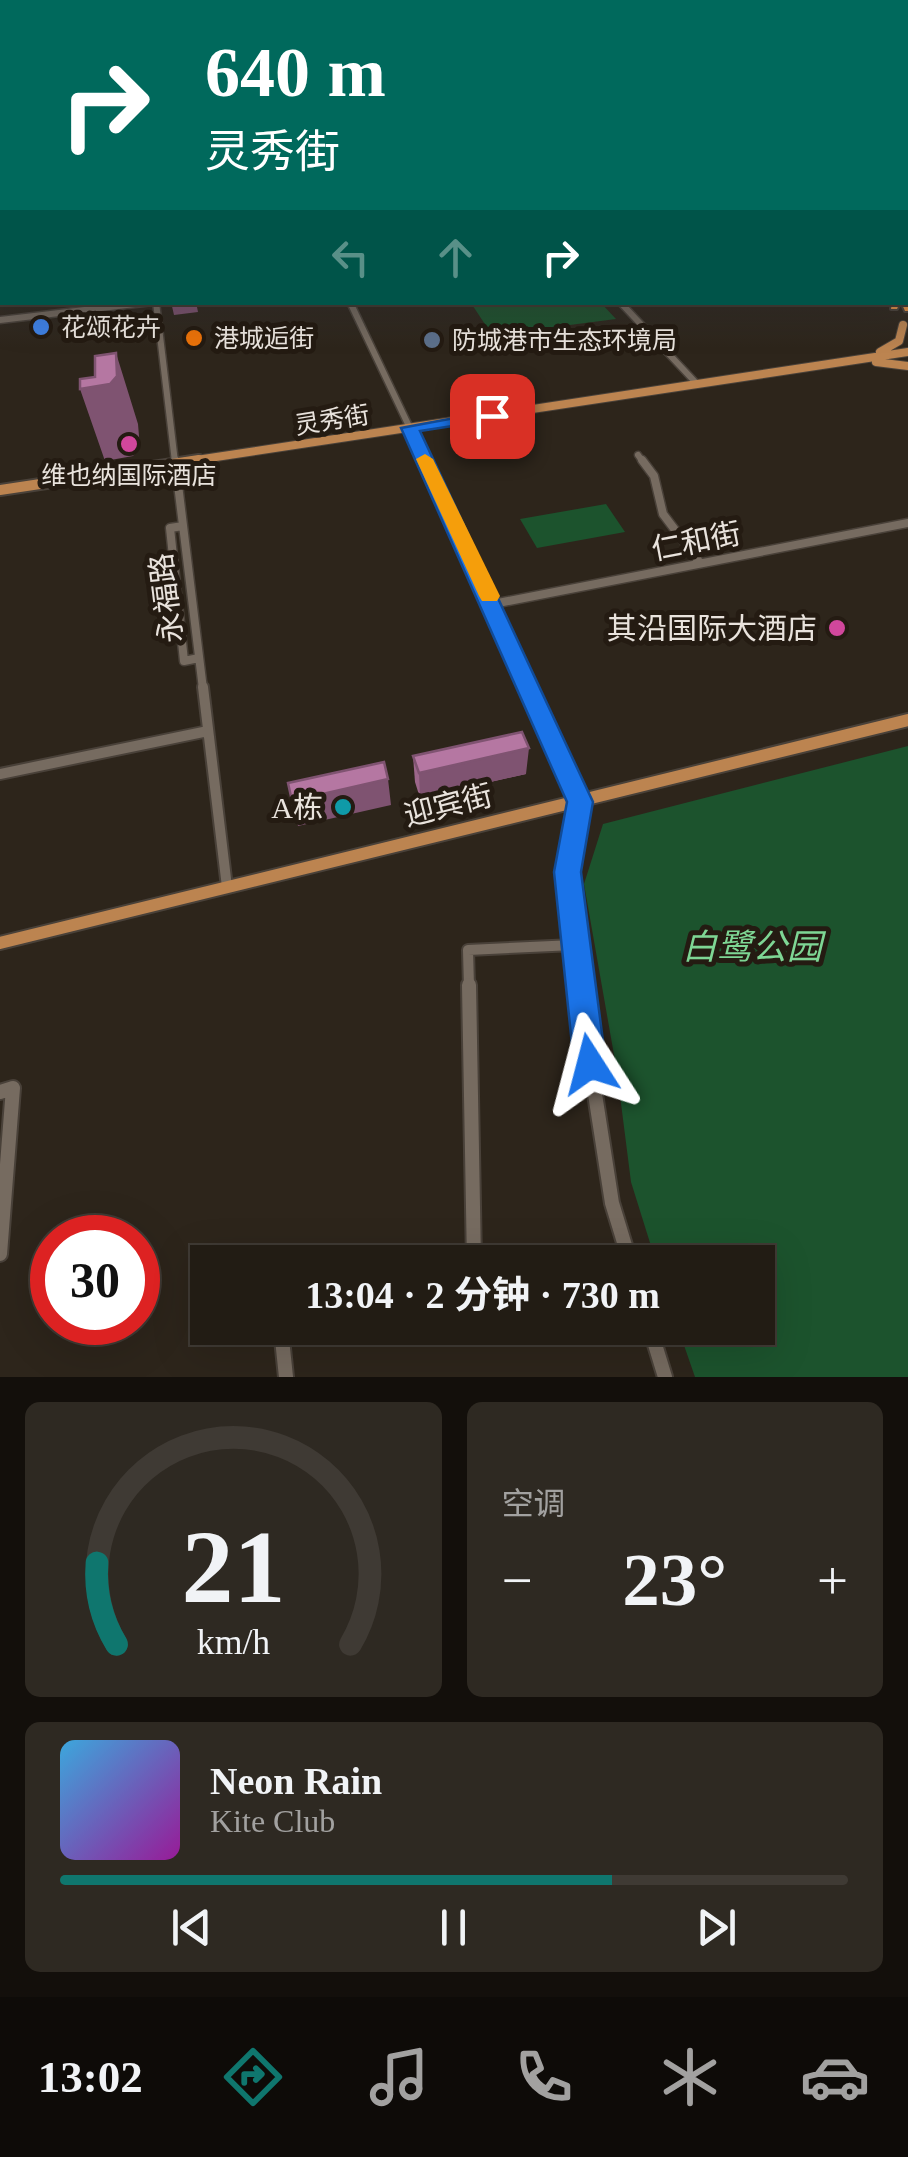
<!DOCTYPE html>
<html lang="zh">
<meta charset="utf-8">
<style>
:root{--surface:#221c14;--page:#2e2922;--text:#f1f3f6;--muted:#a2a1a0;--line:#3f3a34;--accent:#0f766e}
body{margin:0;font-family:"Times New Roman","Noto Sans SC",serif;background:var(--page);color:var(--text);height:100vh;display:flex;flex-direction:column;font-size:38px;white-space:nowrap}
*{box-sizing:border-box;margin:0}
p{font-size:32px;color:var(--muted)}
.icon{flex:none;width:55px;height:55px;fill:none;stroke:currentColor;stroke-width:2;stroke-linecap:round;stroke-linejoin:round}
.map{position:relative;height:1377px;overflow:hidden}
.panel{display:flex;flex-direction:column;gap:25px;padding:25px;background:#130f0b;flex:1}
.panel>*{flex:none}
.banner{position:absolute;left:0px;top:0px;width:910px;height:305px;box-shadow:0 10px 40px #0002,0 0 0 2px var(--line);background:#00695c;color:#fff;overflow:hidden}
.speed{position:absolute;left:30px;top:1215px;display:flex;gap:20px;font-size:50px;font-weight:700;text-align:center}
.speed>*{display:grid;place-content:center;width:130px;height:130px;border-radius:50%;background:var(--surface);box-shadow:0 10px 40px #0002,0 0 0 2px var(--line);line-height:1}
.speed .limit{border:15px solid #d22;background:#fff;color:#111}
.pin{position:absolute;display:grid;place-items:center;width:85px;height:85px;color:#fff;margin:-42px;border-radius:20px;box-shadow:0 5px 15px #0006}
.me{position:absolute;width:110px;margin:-55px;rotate:351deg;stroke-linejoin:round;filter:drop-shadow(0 0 8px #0008)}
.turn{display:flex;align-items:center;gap:35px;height:210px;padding:0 40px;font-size:45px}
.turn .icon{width:130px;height:130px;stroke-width:2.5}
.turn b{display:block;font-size:70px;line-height:85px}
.lanes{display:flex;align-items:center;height:95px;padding:0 40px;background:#0003;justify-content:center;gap:50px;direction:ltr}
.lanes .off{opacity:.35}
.big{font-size:75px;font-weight:700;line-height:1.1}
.panel .tile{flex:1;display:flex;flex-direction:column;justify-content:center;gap:15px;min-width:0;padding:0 35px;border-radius:15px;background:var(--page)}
.panel .dial{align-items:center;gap:0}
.dial svg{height:260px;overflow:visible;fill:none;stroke:var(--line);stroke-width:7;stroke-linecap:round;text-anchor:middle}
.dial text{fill:var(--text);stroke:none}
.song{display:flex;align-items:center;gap:30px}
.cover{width:120px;height:120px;border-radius:15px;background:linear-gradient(135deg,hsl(200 70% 55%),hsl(300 70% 35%))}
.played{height:10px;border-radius:5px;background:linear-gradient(90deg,var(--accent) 70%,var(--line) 70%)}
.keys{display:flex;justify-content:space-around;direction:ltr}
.heat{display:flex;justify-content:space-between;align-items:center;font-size:55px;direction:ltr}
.panel .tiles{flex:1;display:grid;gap:25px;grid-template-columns:1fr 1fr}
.tile:last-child{grid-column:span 2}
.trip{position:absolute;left:190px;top:1245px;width:585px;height:100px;border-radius:0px;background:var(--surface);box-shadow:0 10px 40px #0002,0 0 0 2px var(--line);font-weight:700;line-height:100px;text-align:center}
.tabs{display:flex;height:160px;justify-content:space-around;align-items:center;background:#0e0b08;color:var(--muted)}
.tabs .icon{width:70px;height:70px}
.tabs .active{color:var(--accent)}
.tabs b{font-size:45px;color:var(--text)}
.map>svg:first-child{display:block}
.green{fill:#1c532d}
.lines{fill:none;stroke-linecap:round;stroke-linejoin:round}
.minor-far3-casing{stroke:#494139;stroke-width:9}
.minor-far2-casing{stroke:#494139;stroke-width:11}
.minor-far1-casing{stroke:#494139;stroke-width:14}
.minor-casing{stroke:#494139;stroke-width:18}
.major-far2-casing{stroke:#494139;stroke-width:10}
.major-far1-casing{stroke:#494139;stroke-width:14}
.major-casing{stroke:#494139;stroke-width:16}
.highway-casing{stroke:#494139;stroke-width:4}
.minor-far3{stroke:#766b60;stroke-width:6}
.minor-far2{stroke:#766b60;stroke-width:8}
.minor-far1{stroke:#766b60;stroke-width:10}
.minor{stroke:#766b60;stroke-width:14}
.major-far2{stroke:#bc8450;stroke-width:8}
.major-far1{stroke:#bc8450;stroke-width:10}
.major{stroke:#bc8450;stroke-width:12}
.highway{fill:#eb9545;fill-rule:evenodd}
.wall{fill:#9c668b}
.shaded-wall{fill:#7f5371}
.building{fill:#b577a2;stroke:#7f5371;stroke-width:2.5}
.route{fill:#1a73e8;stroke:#114b97;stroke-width:2.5}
.slow{fill:#f59e0b}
.shop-dot{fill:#3f7fe0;stroke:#241b12;stroke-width:4}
.food-dot{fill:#e8710a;stroke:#241b12;stroke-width:4}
.service-dot{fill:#5c6f8a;stroke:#241b12;stroke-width:4}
.hotel-dot{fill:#d1479c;stroke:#241b12;stroke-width:4}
.culture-dot{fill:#0f9aa8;stroke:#241b12;stroke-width:4}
.labels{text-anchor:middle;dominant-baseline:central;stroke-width:10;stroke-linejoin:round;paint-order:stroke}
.far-poi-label{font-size:25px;fill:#e9e3dd;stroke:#241b12;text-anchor:start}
.far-street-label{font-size:25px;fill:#e9e3dd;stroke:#241b12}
.street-label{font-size:30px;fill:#e9e3dd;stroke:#241b12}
.poi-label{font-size:30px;fill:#e9e3dd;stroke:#241b12;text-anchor:end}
.near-park-label{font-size:35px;font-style:italic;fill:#7ed694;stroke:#241b12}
</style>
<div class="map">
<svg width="908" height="1377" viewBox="0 0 908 1377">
<rect width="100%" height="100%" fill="#2d251b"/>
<path class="green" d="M471,303H601L616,319L492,335Z
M606,504L625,532L537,548L520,519Z
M908,746V1377H695L678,1328H758V1262H656L631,1182L617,1072L584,884L603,824Z"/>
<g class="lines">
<g class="minor-far3-casing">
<path id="minor-far3" d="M156,302L175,462
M350,302L426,462
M620,302L697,384
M0,320L152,302
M638,455L643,462"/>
</g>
<g class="minor-far2-casing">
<path id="minor-far2" d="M175,460L203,689
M425,460L531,689
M642,460L654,476L663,514L700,563
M183,526L170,528L184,661L199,658
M493,604L908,523"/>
</g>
<g class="minor-far1-casing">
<path id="minor-far1" d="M203,687L227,887
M530,687L580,801L568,872L578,987
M0,774L208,731
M469,987L468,950L574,945"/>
</g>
<g class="minor-casing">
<path id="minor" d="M469,985L474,1262
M578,985L612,1203L630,1262
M0,1092L13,1088L0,1254
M650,1328L665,1377
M286,1377L282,1339L314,1328"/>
</g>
<g class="major-far2-casing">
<path id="major-far2" d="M880,352L899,341L903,325
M876,362L908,366
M183,462L908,352"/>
</g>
<g class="major-far1-casing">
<path id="major-far1" d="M0,490L199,460"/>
</g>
<g class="major-casing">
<path id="major" d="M0,943L908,720"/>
</g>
<g class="highway-casing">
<path id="highway" d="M908,300V311H905L901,302H908Z
M892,302H900L897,309H891Z"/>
</g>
<use href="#minor-far3" class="minor-far3"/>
<use href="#minor-far2" class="minor-far2"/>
<use href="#minor-far1" class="minor-far1"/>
<use href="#minor" class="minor"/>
<use href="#major-far2" class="major-far2"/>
<use href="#major-far1" class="major-far1"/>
<use href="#major" class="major"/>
<use href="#highway" class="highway"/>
</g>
<path class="wall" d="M413,756L526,774L420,798L415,782Z"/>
<path class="shaded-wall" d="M171,302H196L198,312L174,315Z
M116,353L138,424L140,448L133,456L105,461L80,389L110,384Z
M529,748L526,774L420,798L419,773Z
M388,779L391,805L298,826L292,801Z"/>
<path class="building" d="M116,353L117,376L110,384L80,389V379L95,377V356Z
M522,732L529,748L419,773L413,756Z
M384,762L388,779L292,801L288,783Z"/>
<linearGradient id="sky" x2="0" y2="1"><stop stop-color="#19140f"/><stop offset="0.45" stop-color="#46464a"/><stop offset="1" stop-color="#46464a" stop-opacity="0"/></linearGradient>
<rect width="908" height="348" fill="url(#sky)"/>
<path class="route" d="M492,411L498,412V419L420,431L593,802L581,872L606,1064L601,1075L590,1079L579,1075L574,1064L554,872L567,802L401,428Z"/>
<path class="slow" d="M425,454L433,459L500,596L497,601H482L479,596L416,459Z"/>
<circle class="shop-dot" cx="41" cy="327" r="10"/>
<circle class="food-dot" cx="194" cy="338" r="10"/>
<circle class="service-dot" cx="432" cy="340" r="10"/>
<g class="hotel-dot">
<circle cx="129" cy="444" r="10"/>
<circle cx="837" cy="628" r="10"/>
</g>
<circle class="culture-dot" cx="343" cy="807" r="10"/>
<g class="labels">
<g class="far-poi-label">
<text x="61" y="327">花颂花卉</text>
<text x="214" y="338">港城逅街</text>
<text x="452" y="340">防城港市生态环境局</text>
<text x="129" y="475" text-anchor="middle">维也纳国际酒店</text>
</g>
<g class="far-street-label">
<text transform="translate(332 420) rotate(-9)">灵秀街</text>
</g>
<g class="street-label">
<text transform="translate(696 541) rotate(-11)">仁和街</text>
<text transform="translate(166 598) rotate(-97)">永福路</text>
<text transform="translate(448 805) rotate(-14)">迎宾街</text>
</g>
<g class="poi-label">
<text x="817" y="628">其沿国际大酒店</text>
<text x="323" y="807">A栋</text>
</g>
<g class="near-park-label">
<text x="752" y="947">白鹭公园</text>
</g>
</g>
</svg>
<div class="speed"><div class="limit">30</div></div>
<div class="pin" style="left:492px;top:416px;background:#d93025"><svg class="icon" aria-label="arrive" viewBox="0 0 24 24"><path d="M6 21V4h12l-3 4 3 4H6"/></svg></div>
<svg class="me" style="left:590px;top:1064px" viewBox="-20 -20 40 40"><path d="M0-17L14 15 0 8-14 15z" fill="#1a73e8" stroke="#fff" stroke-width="4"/></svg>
<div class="trip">13:04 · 2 分钟 · 730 m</div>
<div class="banner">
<div class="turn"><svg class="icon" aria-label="right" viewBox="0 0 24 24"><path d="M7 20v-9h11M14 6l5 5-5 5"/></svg><div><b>640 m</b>灵秀街</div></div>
<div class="lanes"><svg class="icon off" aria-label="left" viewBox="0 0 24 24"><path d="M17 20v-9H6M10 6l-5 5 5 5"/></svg><svg class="icon off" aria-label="ahead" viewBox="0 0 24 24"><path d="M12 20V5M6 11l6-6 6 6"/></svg><svg class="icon" aria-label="right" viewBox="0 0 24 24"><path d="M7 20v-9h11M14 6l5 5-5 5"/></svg></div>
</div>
</div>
<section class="panel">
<div class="tiles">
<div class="tile dial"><svg viewBox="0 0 100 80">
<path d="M14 69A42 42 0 1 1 86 69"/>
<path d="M14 69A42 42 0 0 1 8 44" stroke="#0f766e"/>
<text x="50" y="56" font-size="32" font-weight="700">21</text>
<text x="50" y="72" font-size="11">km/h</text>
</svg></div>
<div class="tile"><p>空调</p>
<div class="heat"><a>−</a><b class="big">23°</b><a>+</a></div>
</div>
<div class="tile">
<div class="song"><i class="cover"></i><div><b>Neon Rain</b><p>Kite Club</p></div></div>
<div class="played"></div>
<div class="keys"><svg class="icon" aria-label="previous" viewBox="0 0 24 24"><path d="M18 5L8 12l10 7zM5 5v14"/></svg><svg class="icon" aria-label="pause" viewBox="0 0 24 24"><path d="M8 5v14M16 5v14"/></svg><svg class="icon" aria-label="next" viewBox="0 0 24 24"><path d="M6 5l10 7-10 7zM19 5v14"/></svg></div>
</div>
</div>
</section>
<nav class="tabs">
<b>13:02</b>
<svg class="icon active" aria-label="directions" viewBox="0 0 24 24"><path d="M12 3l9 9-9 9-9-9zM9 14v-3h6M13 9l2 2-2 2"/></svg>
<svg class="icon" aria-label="music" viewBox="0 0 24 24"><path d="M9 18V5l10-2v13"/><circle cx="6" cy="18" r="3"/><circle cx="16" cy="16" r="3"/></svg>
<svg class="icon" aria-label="phone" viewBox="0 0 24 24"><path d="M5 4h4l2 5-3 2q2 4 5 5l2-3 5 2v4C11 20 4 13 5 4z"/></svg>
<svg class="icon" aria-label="climate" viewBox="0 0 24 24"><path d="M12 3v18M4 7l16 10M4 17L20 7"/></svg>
<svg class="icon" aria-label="car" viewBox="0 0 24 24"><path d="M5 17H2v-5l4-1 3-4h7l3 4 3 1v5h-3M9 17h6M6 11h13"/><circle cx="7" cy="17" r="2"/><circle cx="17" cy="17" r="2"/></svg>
</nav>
